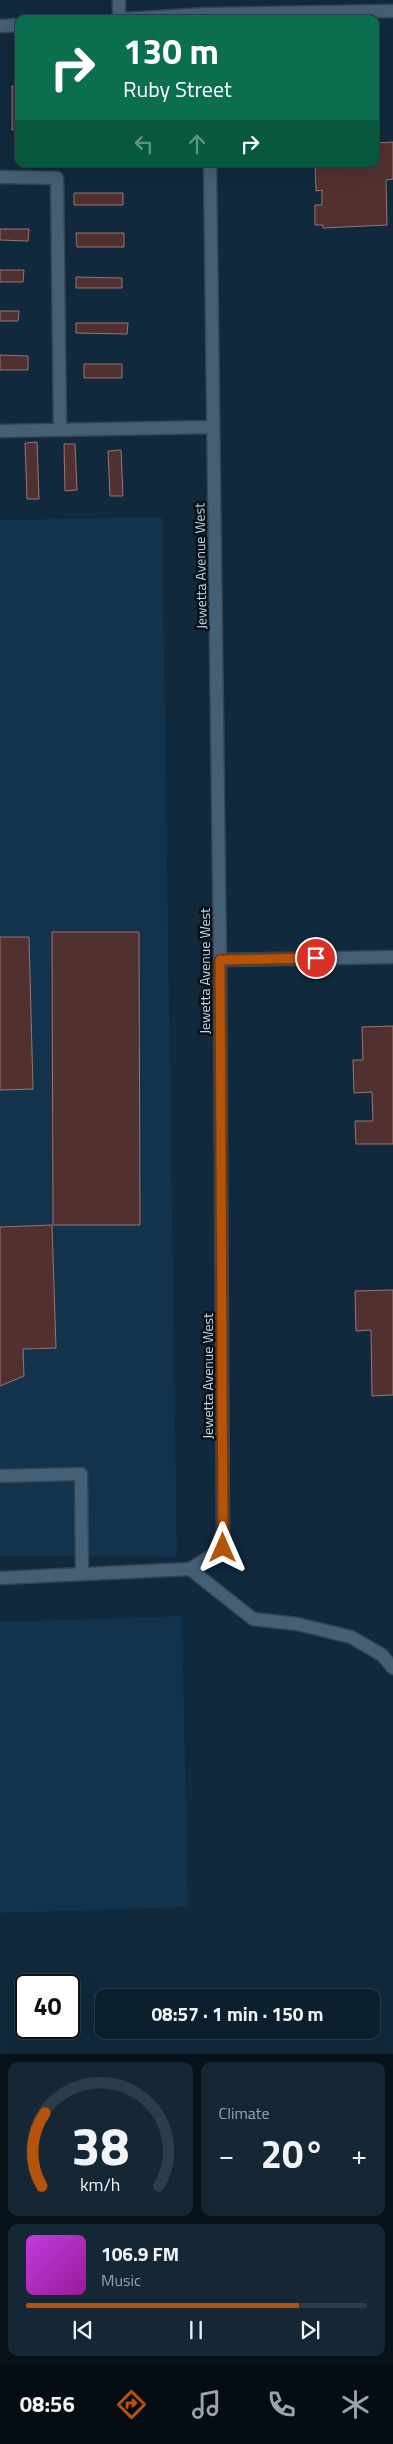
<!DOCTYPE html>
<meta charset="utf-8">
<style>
:root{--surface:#0c1f2d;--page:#152735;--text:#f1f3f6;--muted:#9aa2aa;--line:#2c3d49;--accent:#b45309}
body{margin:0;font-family:"Titillium Web",sans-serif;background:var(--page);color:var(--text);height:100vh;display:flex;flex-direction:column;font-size:19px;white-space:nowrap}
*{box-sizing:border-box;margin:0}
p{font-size:16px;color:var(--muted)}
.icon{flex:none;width:28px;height:28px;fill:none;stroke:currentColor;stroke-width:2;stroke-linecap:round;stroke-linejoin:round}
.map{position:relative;height:2054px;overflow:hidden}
.details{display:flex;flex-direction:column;gap:8px;padding:8px;background:#071119;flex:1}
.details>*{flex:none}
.guide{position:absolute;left:15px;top:15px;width:364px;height:152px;border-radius:10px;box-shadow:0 5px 20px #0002,0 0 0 1px var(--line);background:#0b6e4f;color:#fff;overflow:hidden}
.speed{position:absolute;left:15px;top:1974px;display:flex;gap:10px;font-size:25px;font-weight:700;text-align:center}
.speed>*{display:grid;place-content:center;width:65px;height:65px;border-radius:50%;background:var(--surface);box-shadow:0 5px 20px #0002,0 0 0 1px var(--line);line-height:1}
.speed .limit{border:2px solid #111;border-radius:8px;background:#fff;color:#111}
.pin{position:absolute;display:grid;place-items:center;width:42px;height:42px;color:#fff;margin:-21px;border:2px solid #fff;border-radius:50%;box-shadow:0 1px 5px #0007}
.me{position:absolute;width:55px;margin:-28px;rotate:0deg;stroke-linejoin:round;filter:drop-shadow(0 0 4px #0008)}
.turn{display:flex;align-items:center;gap:18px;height:105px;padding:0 25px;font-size:22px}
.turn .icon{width:65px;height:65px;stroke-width:2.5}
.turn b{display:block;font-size:35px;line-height:42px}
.lanes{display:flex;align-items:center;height:48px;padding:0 25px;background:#0003;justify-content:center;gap:25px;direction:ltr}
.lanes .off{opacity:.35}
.big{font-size:38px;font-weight:700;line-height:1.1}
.details .widget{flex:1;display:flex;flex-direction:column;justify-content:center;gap:8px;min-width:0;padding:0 18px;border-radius:10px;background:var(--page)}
.details .dial{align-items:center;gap:0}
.dial svg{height:130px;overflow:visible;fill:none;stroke:var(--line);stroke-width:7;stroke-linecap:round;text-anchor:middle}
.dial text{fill:var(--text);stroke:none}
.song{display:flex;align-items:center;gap:15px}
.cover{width:60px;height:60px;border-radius:8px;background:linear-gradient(135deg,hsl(290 70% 55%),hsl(300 70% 35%))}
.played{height:5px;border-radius:2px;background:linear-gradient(90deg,var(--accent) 80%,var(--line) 80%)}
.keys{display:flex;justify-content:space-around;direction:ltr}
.heat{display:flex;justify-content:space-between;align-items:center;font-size:28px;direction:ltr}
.details .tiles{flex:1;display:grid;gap:8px;grid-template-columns:1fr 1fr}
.widget:last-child{grid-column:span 2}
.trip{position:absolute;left:95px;top:1989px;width:285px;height:50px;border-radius:10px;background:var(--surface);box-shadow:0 5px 20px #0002,0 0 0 1px var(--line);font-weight:700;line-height:50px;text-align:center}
.tab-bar{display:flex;height:80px;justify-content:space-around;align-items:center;background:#050c12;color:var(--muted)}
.tab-bar .icon{width:35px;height:35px}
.tab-bar .on{color:var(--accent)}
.tab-bar b{font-size:22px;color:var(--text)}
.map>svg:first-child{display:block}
.built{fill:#13324b}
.building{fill:#51312f;stroke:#9a7572}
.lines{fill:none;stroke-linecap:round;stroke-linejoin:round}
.minor-casing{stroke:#334454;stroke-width:15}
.minor{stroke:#455f75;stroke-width:12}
.route-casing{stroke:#753606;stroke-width:12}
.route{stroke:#b45309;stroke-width:9}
.labels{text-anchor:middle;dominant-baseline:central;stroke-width:5;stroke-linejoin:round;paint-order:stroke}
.street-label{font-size:14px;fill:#c5d4e1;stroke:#071119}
</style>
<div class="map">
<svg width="393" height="2054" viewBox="0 0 393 2054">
<rect width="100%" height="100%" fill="#10293c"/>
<path class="built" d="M162,517L177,1557L0,1556V520Z
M182,1616L188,1907L0,1913V1622Z"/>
<path class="building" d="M12,86H19V129L12,130Z
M393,142V179L386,180L387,225L323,228V225H315V205H322V190L316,191L315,164H375V143Z
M74,193H123V205H74Z
M0,229H29L28,241L0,240Z
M76,233H124V247H77Z
M0,270H24L23,282H0Z
M76,277L122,278V288H76Z
M0,311H19L18,321H0Z
M76,323H128L127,334L76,333Z
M0,355L28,356V370H0Z
M84,364H122V378H84Z
M37,442L39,499H27L25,443Z
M64,444H75L77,490L65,491Z
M121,450L123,496H110L108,451Z
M52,932H139L140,1225H53Z
M0,937H29L33,1089L0,1090Z
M393,1026V1144H356L355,1121H373L372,1092L354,1093L353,1060H363L362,1027Z
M52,1225L56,1348L23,1349L24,1376L0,1386V1227Z
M393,1290V1395L372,1396L371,1330L356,1331L355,1291Z"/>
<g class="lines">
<g class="minor-casing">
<path id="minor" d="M119,19V0
M123,19L208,14L393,11
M0,26L19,25
M0,177L57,178L60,429
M0,431L213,427
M220,960L393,957
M0,1476L81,1474L82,1574
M190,1569L253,1619L297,1624L351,1637L382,1655L393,1668
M0,1578L190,1569L223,1548L220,960L210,164"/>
</g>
<use href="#minor" class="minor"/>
</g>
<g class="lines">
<g class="route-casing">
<path id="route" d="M223,1548L220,960L316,958"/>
</g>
<use href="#route" class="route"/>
</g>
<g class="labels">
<g class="street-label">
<text transform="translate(200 566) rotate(-91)">Jewetta Avenue West</text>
<text transform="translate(204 971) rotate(-90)">Jewetta Avenue West</text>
<text transform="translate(207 1376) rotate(-90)">Jewetta Avenue West</text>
</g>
</g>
</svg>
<div class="speed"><div class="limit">40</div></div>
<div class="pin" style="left:316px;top:958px;background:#d93025"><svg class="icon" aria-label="arrive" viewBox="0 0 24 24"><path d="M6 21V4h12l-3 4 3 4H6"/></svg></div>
<svg class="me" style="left:223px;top:1548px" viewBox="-20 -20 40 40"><path d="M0-17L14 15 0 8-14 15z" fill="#b45309" stroke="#fff" stroke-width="4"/></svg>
<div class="trip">08:57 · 1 min · 150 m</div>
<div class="guide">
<div class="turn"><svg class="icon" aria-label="right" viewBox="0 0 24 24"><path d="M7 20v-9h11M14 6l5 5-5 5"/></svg><div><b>130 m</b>Ruby Street</div></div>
<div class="lanes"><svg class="icon off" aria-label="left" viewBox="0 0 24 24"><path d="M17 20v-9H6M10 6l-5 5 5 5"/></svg><svg class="icon off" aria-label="ahead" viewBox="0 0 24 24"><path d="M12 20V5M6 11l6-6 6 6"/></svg><svg class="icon" aria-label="right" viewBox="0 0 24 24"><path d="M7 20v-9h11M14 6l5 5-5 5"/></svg></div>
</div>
</div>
<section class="details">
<div class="tiles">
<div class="widget dial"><svg viewBox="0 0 100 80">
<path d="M14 69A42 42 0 1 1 86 69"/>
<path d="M14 69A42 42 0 0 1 16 24" stroke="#b45309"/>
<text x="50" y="56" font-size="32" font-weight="700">38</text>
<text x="50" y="72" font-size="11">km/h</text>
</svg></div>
<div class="widget"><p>Climate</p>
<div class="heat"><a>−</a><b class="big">20°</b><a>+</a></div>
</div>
<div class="widget">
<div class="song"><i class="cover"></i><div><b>106.9 FM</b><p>Music</p></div></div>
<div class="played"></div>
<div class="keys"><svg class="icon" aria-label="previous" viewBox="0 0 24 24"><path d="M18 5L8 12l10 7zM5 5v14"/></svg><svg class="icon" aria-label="pause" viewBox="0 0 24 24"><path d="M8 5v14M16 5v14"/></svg><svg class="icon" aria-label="next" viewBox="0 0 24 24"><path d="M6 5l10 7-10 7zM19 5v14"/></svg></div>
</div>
</div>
</section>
<nav class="tab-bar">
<b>08:56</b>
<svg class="icon on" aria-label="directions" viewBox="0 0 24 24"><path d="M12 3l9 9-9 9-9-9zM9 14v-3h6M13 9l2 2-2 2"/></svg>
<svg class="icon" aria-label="music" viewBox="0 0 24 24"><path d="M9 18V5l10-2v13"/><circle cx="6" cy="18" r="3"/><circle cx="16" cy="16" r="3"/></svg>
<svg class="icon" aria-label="phone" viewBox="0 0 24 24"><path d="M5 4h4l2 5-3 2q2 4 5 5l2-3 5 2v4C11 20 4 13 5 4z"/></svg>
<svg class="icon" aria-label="climate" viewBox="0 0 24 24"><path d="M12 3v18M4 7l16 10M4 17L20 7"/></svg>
</nav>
